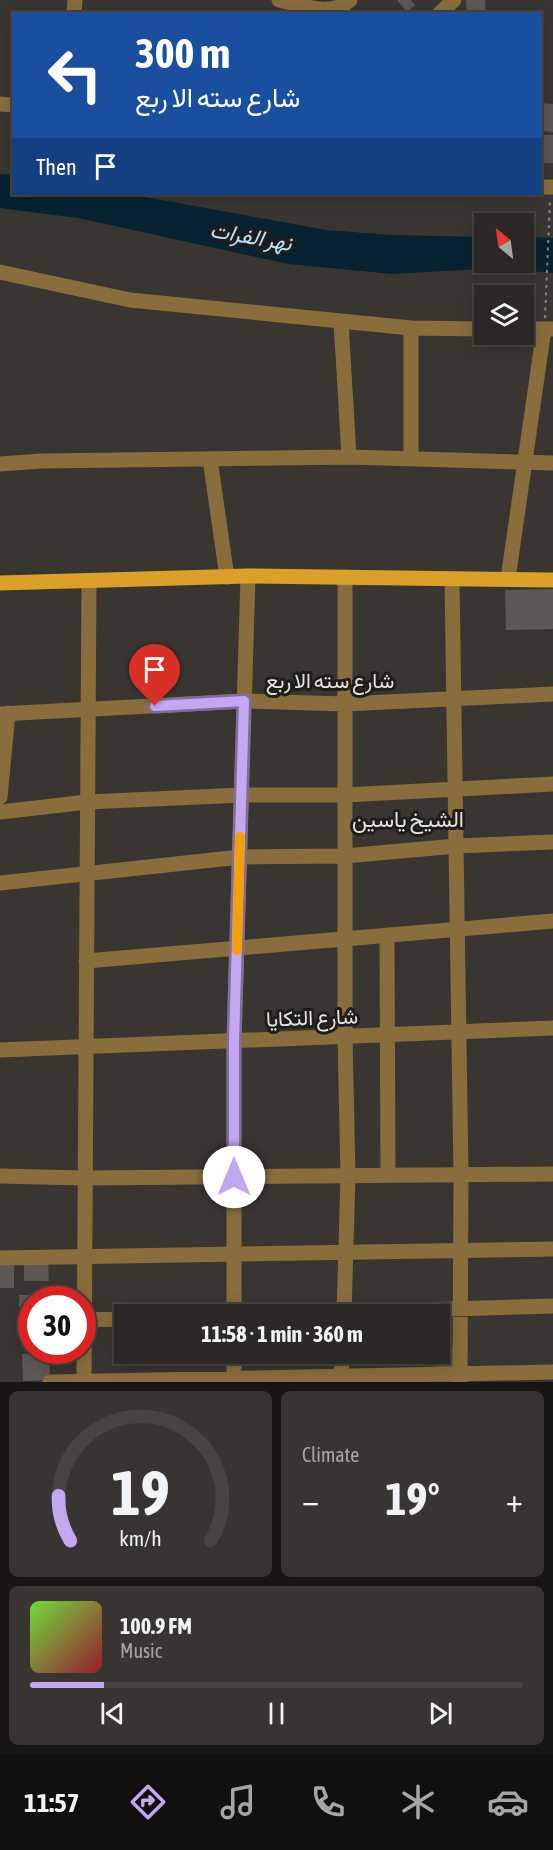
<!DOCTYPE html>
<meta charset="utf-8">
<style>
:root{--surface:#2b2825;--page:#373432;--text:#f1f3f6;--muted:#a6a6a7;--line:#474442;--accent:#c4a7f1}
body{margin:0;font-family:"Asap Condensed",Vazirmatn,sans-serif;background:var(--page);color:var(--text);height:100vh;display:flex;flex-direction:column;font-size:22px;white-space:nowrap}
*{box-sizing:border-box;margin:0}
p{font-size:20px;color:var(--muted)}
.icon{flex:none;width:33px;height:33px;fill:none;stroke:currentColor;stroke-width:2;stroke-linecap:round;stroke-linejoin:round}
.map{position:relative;height:1382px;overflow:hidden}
.drawer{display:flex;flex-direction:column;gap:9px;padding:9px;background:#181614;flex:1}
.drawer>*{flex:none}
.guide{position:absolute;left:12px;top:12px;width:530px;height:183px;border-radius:0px;box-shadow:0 3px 15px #0003,0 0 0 2px var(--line);background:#1a4fa0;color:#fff;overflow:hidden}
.needle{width:39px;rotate:331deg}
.tools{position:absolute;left:474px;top:213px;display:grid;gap:12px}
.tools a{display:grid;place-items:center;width:60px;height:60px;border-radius:0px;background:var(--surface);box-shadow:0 3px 15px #0003,0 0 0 2px var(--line);font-size:30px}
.speed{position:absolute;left:18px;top:1286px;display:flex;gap:12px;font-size:30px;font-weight:700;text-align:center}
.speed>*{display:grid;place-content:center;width:78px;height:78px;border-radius:50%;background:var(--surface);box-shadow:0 3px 15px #0003,0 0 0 2px var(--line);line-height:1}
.speed .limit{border:9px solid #d22;background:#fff;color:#111}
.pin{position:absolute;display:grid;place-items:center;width:51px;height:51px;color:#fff;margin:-62px -26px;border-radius:50% 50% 50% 0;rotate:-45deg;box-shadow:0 0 6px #0007}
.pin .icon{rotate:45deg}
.me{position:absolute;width:66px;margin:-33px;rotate:0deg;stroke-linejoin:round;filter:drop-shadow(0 0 4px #0008)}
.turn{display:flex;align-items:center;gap:21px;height:126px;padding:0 24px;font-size:27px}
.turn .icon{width:78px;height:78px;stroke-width:2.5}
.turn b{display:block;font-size:42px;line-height:51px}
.then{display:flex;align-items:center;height:57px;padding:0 24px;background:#0003;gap:12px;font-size:22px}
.big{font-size:45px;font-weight:700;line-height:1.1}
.drawer .card{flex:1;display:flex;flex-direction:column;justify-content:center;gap:9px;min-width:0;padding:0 21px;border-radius:9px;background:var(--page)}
.drawer .dial{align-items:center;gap:0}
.dial svg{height:156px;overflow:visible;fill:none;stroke:var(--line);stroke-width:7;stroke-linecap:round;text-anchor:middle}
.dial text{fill:var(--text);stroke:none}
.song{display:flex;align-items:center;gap:18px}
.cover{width:72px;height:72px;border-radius:9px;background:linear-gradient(135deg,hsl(100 70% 55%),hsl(350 70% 35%))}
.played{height:6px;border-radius:3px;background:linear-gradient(90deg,var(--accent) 15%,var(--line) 15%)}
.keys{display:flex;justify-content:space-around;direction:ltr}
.heat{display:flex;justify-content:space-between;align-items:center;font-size:33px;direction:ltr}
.drawer .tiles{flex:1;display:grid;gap:9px;grid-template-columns:1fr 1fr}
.card:last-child{grid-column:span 2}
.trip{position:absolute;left:114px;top:1304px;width:336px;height:60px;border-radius:0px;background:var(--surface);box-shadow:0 3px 15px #0003,0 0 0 2px var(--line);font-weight:700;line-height:60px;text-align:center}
.menu{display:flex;height:96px;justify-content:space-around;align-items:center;background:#11100f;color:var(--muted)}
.menu .icon{width:42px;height:42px}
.menu .on{color:var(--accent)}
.menu b{font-size:27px;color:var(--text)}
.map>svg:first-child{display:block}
.water{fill:#072331}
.building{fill:#5e5854}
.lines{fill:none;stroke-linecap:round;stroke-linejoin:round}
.path{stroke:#898682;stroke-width:2;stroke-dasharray:3 4.5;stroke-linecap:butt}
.minor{stroke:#896d3c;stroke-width:15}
.major{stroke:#daa028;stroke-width:15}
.route-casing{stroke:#7f6d9d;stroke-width:15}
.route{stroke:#c4a7f1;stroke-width:10}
.slow{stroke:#f59e0b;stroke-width:10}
.labels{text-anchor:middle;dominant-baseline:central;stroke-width:6;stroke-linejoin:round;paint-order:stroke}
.street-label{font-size:21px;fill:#e6e4e1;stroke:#1f1e1b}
.water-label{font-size:22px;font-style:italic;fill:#bbe5fd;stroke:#1f1e1b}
.neighbourhood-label{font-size:22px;fill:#e6e4e1;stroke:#1f1e1b}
</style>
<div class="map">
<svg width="553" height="1382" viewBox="0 0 553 1382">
<rect width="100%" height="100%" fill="#393631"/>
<path class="water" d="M0,174L13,175L14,194H129L326,230L392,235L484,237V262H524V237L553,238V273L498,268L392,274L288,264L78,218L0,208Z"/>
<path class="building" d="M397,0H411L415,5L407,12Z
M466,0H485L486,14H467Z
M540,103L553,104V132L540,131Z
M540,135H553V163H540Z
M553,589V629L506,630L505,590Z
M24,1261H48L49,1281H24Z
M0,1263H14V1288H0Z
M19,1295H53V1299H32V1307H19Z
M24,1325H32V1339H25Z
M440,1347H457V1370H433V1353H440Z
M49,1353L50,1380L23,1381L22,1354Z"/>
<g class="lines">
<path class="path" d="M545,318L550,200"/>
<path class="minor" d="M279,0C301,5 332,18 350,0
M74,14L75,0
M439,14L454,0
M0,104L14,105
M540,187H553
M0,272L130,300L411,328L484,329
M341,321L349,457
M411,328V459
M524,329H553
M210,459L227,577
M0,464L42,461L349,457L553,463
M452,579L461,1175L460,1382
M508,579L544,329
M0,714L244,701L345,704L553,694
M0,797L8,713
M0,812L87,802L242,795H345L553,784
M0,883L240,857L345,856L456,846L553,842
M387,936L388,1175
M86,961L553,921
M0,1050L553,1028
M0,1176L85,1178L553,1174
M0,1258L553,1249
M234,1314V1041L248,576
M288,1314L553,1306
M344,1314L348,1176L345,1036V577
M84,1320L124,1319
M234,1353V1382
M50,1382L553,1372
M84,1382L89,581
M341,1382L342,1353"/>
<path class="major" d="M0,583L248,576L553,580"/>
</g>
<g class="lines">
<g class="route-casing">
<path id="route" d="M155,706L244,701L234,1041V1177"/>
</g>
<use href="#route" class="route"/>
<path class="slow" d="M237,950L240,837"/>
</g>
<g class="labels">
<g class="street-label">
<text x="330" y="680">شارع سته الا ربع</text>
<text transform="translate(312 1017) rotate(-2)">شارع التكايا</text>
</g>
<g class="water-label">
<text transform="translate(251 236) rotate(10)">نهر الفرات</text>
</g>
<g class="neighbourhood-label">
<text x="408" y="819">الشيخ ياسين</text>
</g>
</g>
</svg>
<div class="tools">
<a><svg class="needle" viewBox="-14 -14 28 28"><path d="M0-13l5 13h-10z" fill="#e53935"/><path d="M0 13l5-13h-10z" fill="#a6a6a7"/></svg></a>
<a><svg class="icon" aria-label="layers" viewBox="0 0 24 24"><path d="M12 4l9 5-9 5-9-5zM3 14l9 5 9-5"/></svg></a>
</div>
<div class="speed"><div class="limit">30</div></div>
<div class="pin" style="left:155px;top:706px;background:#d93025"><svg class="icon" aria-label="arrive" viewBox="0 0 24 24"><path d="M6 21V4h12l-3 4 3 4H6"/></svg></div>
<svg class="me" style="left:234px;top:1177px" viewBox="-20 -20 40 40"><circle r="19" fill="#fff"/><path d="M0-13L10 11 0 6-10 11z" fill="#c4a7f1"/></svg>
<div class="trip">11:58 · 1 min · 360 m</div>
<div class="guide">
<div class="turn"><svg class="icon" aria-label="left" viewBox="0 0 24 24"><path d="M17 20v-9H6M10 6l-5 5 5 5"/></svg><div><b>300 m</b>شارع سته الا ربع</div></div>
<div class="then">Then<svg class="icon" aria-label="arrive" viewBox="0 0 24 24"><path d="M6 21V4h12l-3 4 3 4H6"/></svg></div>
</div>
</div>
<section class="drawer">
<div class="tiles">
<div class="card dial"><svg viewBox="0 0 100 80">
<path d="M14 69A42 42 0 1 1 86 69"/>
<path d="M14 69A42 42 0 0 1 8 46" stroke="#c4a7f1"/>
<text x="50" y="56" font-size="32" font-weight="700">19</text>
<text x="50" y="72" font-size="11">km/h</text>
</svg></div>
<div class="card"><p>Climate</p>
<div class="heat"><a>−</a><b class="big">19°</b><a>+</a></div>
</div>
<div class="card">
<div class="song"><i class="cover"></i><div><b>100.9 FM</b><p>Music</p></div></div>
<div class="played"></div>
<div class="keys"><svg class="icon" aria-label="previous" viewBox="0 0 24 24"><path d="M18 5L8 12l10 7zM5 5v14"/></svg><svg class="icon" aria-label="pause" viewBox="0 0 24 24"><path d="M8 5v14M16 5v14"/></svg><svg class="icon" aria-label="next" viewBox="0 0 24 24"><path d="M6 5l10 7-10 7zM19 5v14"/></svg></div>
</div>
</div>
</section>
<nav class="menu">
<b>11:57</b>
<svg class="icon on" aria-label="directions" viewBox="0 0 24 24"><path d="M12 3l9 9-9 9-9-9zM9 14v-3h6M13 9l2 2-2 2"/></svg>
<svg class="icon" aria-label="music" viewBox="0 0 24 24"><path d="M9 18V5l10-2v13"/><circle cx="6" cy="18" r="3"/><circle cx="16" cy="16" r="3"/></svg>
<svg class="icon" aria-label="phone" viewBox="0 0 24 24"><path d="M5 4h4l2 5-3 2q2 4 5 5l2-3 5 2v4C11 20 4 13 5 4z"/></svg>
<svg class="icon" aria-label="climate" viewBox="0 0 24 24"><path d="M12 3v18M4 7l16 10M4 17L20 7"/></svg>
<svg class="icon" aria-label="car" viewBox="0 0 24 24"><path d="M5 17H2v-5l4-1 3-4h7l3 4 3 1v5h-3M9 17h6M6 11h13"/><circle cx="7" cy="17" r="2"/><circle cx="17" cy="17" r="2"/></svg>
</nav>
